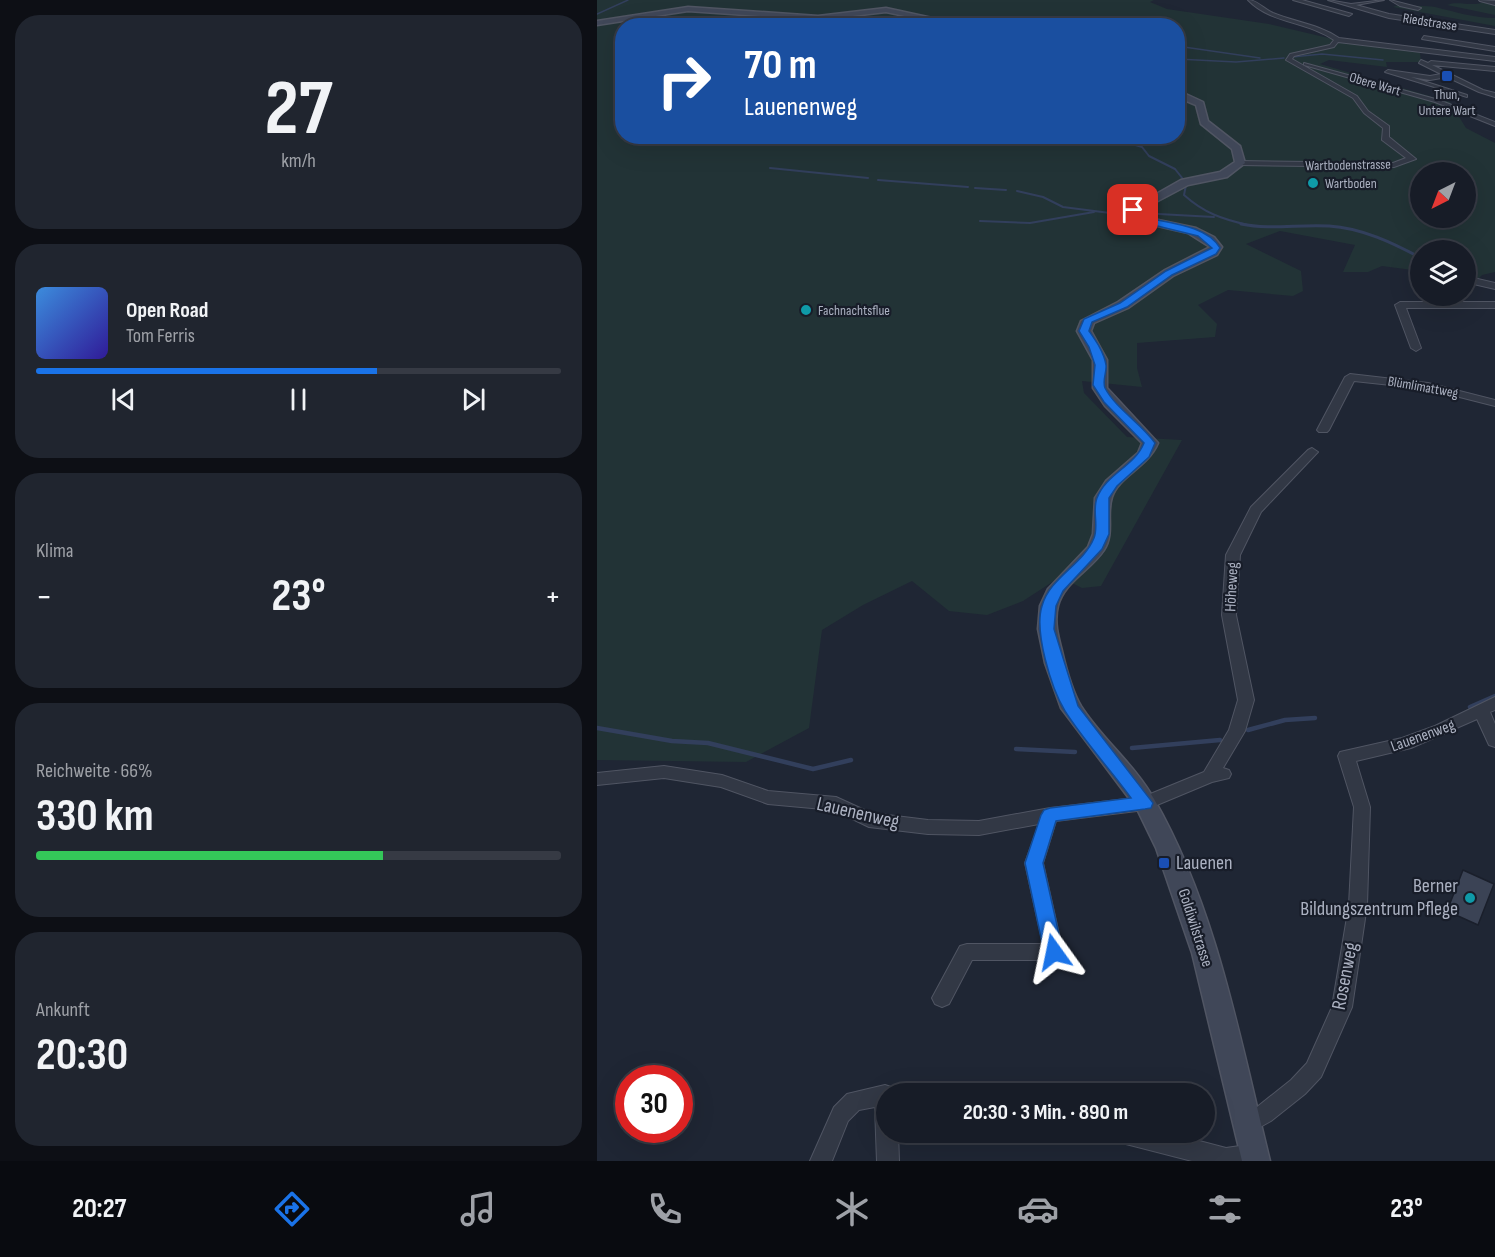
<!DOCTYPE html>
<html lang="de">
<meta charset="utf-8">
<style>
:root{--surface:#171c27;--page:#20252f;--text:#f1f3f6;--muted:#9ea1a7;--line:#363a44;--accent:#1a73e8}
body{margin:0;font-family:"Sofia Sans Condensed",sans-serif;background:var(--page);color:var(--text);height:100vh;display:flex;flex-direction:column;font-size:22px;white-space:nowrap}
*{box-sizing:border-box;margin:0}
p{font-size:20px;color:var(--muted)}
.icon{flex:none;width:33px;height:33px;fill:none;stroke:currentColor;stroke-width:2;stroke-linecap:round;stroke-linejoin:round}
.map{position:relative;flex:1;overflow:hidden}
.side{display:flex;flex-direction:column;gap:15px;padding:15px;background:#0d0f15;width:597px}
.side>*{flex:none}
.banner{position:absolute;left:18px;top:18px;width:570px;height:126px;border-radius:24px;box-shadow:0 6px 24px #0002,0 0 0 2px var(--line);background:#1a4fa0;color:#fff;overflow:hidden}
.needle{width:39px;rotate:222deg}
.controls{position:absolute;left:813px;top:162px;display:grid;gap:12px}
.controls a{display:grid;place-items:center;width:66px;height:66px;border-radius:50%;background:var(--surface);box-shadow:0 6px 24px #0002,0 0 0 2px var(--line);font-size:30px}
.speed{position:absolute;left:18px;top:1065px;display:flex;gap:12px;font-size:30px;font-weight:700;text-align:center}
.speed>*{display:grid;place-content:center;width:78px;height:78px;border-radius:50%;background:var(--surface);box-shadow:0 6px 24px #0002,0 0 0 2px var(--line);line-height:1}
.speed .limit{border:9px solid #d22;background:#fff;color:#111}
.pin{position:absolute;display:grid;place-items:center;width:51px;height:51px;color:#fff;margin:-26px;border-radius:12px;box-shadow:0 3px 9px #0006}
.me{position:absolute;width:66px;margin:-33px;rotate:348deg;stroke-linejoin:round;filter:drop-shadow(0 0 4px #0008)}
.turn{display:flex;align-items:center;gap:21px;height:126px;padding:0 30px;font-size:27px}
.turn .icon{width:78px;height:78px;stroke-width:2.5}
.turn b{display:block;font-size:42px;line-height:51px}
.big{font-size:45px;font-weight:700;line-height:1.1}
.side .widget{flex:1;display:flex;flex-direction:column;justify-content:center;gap:9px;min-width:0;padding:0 21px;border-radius:24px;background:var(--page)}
.side .dial{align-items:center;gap:0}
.dial b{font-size:78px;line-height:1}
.song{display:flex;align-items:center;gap:18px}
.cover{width:72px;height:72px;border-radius:9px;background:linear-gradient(135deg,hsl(210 70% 55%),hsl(250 70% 35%))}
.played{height:6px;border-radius:3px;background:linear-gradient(90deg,var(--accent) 65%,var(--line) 65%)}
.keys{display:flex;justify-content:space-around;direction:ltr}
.heat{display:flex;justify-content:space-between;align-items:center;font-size:33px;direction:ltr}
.charge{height:9px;border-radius:4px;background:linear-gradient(90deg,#34c759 66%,var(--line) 0)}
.trip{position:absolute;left:279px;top:1083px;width:339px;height:60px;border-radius:30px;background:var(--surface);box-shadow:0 6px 24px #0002,0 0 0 2px var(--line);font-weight:700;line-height:60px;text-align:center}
.tab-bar{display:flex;height:96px;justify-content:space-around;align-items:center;background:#090b10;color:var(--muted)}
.tab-bar .icon{width:42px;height:42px}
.tab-bar .current{color:var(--accent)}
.tab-bar b{font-size:27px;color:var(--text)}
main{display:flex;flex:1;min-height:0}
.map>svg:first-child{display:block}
.green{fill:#223336;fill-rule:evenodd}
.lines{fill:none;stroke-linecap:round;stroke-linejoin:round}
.stream-far3{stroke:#323f5c;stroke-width:1.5}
.stream-far2{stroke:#323f5c;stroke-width:2}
.stream-far1{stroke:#323f5c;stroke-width:3}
.stream{stroke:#323f5c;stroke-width:4.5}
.building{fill:#3b4355;stroke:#1a1f2b;stroke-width:1.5}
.street-casing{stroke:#505563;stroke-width:2}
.secondary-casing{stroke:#505563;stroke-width:3}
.street{fill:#323845;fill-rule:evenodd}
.secondary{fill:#404758;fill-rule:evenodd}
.route{fill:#1a73e8;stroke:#114b97;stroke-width:1.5}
.transit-dot{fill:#1a4fb4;stroke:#181d29;stroke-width:2}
.culture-dot{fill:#0f9aa8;stroke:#181d29;stroke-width:2}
.labels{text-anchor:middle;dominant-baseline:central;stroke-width:4.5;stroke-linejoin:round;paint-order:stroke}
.far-street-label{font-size:14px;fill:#acb2c2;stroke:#181d29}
.far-poi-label{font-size:14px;fill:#acb2c2;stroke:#181d29;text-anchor:start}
.street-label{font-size:16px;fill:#acb2c2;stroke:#181d29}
.near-street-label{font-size:20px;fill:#acb2c2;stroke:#181d29}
.near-poi-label{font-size:20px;fill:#acb2c2;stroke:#181d29;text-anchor:start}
</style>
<main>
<section class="side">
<div class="widget dial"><b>27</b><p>km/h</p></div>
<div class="widget">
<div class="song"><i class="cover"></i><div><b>Open Road</b><p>Tom Ferris</p></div></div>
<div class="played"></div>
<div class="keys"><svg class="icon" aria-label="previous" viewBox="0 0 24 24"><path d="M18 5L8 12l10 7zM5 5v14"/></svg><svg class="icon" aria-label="pause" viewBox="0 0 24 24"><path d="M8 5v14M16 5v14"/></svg><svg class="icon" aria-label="next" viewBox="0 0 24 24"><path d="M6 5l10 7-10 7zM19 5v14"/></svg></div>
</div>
<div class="widget"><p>Klima</p>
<div class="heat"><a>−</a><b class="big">23°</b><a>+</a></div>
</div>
<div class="widget"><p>Reichweite · 66%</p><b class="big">330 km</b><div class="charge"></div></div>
<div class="widget"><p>Ankunft</p><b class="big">20:30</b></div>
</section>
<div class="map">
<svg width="898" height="1161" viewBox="0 0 898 1161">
<rect width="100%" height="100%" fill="#1f2634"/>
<path class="green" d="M0,0H557L553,2L570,9L672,24L740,40L823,52L824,62H789L790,67L732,60L723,64L853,102L869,128L898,143V272L885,275L881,279L869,277L868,250H824L823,271L785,266L771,272H746L758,245L683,231L649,244L704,271L706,291L696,296L631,290L601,305L620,324L618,337L540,343V368L545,387L485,381L487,393L530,437L585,440L504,586L485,588L463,577L426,601L390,615L352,611L315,581L266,605L225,630L212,728L149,762L0,760ZM26,26H580V136H26ZM824,172H868V218H824Z
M885,0H898V15L850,5C862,0 875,8 889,1Z
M801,5C813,7 829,5 838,7C859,12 877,18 898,18V26L796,7Z"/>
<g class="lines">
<path class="stream-far3" d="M0,14L31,0
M580,46L663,58
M695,57L725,54L786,60
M580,59L639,62L687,58"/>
<path class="stream-far2" d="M286,136H307
M309,136H338
M467,136L518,139
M364,137L428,139L463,136
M525,141L545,147L552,156L578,169L586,179
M173,168L271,178
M281,180L371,187
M589,185L587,195C607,213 625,219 651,225
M378,188L409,190
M420,191L446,197L466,207L513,213
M543,213L617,217
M383,221L433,223L497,212"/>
<path class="stream-far1" d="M644,224C673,230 703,224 732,226C765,228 796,243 824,258"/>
<path class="stream" d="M873,707L898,696
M0,728L75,741L111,743L216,769L254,760
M651,730L688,720L718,718
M535,748L623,740
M419,749L478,752"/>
</g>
<path class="building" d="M866,870L897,884L881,925L850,911Z"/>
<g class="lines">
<g class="street-casing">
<path id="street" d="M651,0C660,0 667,9 676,13C698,22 721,24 742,38L898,57V61L741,42L737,47L697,56L695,59L760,96L771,111L792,126V137L819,159L797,167L643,165L639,163L640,161L796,163L809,158L785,140L786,128L767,113L756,98L689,60L693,54L733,45L737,40C710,21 674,24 651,0Z
M696,0H705L755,14L752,16Z
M731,0L754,4L787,0L759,5L792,14L898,30V34L792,18Z
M793,0L824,8L821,10L803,6Z
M882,0L898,1V5L883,1Z
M827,36L898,47V51L825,39Z
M824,60L831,63L834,61L898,67V71L835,65L886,90L898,93V97L882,92L850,77L833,80L814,77L870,95V97L788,72L791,70L833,76L844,74L822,63Z
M707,63L842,100L898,122V126L838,102L707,65Z
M868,276L898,283V289L868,282Z
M898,302V308H809L824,348L819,351L814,348L798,305L803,302Z
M753,374L831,383L898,400V406L831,389L757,381L732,430L730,432H722L720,430L748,377Z
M715,448L721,452L719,454L664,512L643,555L639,615L657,700L648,731L626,768L632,770L634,774L632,778L615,782L548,810L459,821L446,863L466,952L464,958L457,960H375L352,1004L345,1007L338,1004L335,998L363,946L370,944H446L428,863L442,824L382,835L331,834L272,827L237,810L171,804L124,787L67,778L0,785V773L67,766L125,775L171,791L239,797L274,813L331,820L382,821L453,808L546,797L607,772L632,730L641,700L625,615L629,555L654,507L711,450Z
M898,697V710L893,712L898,724V747L892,745L880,719L814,748L759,761L773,807L770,905L755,1007L724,1077L708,1094L674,1121L649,1135L642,1131L638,1124L642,1117L660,1107L694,1080L710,1063L735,1007L752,905L757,807L741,756L743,752L805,738L838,726Z
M316,1084H352L359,1087L362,1094H306L309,1087Z
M288,1085L297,1088L300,1094H290V1132H301L302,1161H280L278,1107L262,1110L251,1121L235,1161H213L237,1107L250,1094Z
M515,1132H568L629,1148L657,1144L665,1147L668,1155L665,1161H595L525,1143L517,1140Z"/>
</g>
<g class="secondary-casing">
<path id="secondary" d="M91,7L221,16L289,8L372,26H355L289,12L221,20L91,11L0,25V21Z
M580,90L606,102L611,121L643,146L648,163L630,177L591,185L542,211L547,217L599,228L617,237L625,247L620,255L576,276L531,308L497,323L494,331L510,360V388L561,443C551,467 522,476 515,497C509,515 518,533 507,550C494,570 467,582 461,606C457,621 461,636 465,651C469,668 475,691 484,706C505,739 538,765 557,799C620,909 643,1040 673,1161H645L595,953L559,848L540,809L464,708L448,663L441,629L443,606L451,589L491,547L496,534L498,498L509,481L541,453L545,443L508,406L496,388V360L480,331L484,321L521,302L568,270L613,247L591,233L539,221L533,218L531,210L584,180L623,172L638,162L635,149L604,124L599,105L580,97Z"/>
</g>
<use href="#street" class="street"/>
<use href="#secondary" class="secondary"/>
</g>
<path class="route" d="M533,209H539L541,215L546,217C570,223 610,225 623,248L619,254L575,275L530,307L495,322L492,331C499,341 507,352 509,365C510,372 505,380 508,388C519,409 544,423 558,443L552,457L520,486L512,498V534L505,549L466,591L459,606L457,629L481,706L556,803L554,808L548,809L459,821L446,863L466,952L463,958L457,960L450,958L447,952L428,863L444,815L447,810L453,808L534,798C513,769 487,741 468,711C454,688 437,631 445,606C453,577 486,565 497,538C502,526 495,510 500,498C509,474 538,466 547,443L507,402L496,385L498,365L492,347L482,331L487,319L523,303L569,271L615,248L601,236L540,221L532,216Z"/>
<g class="transit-dot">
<rect x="844" y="70" width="12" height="12" rx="3"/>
<rect x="561" y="857" width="12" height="12" rx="3"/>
</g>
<g class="culture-dot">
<circle cx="716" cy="183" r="6"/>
<circle cx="209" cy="310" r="6"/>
<circle cx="873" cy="898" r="6"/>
</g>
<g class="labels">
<g class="far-street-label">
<text transform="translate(833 22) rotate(9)">Riedstrasse</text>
<text transform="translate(778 84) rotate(16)">Obere Wart</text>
<text transform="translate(751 165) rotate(-1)">Wartbodenstrasse</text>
<text transform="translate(826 387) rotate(10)">Blümlimattweg</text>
</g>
<g class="far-poi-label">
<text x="850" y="94" text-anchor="middle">Thun,<tspan x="850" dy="16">Untere Wart</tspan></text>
<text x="728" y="183">Wartboden</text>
<text x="221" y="310">Fachnachtsflue</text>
</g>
<g class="street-label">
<text transform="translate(635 587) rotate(-87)">Höheweg</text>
<text transform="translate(826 736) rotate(-20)">Lauenenweg</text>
<text transform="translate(598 928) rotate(72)">Goldiwilstrasse</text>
</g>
<g class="near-street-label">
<text transform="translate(261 813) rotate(13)">Lauenenweg</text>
<text transform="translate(748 976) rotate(-79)">Rosenweg</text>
</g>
<g class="near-poi-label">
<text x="579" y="863">Lauenen</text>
<text x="861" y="886" text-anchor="end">Berner<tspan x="861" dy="23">Bildungszentrum Pflege</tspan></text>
</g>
</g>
</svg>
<div class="controls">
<a><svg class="needle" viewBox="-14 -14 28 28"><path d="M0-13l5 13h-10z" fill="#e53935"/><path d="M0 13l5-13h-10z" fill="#9ea1a7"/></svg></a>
<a><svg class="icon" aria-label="layers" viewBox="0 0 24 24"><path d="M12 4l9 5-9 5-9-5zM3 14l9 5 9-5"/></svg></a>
</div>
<div class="speed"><div class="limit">30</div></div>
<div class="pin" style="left:536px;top:210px;background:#d93025"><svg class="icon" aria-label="arrive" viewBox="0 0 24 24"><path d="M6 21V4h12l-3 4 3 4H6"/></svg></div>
<svg class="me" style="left:457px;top:952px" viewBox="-20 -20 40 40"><path d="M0-17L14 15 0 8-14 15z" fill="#1a73e8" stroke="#fff" stroke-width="4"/></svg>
<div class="trip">20:30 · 3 Min. · 890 m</div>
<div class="banner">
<div class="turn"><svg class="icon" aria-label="right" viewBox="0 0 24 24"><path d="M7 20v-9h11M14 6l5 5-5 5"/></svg><div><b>70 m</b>Lauenenweg</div></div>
</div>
</div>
</main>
<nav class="tab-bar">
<b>20:27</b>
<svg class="icon current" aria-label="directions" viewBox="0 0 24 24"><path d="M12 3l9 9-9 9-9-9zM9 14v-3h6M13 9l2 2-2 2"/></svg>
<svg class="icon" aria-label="music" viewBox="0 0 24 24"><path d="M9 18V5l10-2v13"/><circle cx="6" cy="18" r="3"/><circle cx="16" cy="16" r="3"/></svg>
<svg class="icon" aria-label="phone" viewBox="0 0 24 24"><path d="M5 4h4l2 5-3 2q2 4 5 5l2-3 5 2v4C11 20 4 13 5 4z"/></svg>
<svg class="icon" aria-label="climate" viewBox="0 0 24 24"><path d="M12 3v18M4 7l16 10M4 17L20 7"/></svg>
<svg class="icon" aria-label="car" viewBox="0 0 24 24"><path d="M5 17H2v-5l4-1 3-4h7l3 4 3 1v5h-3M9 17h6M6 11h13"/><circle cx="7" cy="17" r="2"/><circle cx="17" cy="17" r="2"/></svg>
<svg class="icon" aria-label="filters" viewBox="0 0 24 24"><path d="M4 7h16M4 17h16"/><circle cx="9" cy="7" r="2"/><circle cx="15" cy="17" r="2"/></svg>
<b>23°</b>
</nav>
